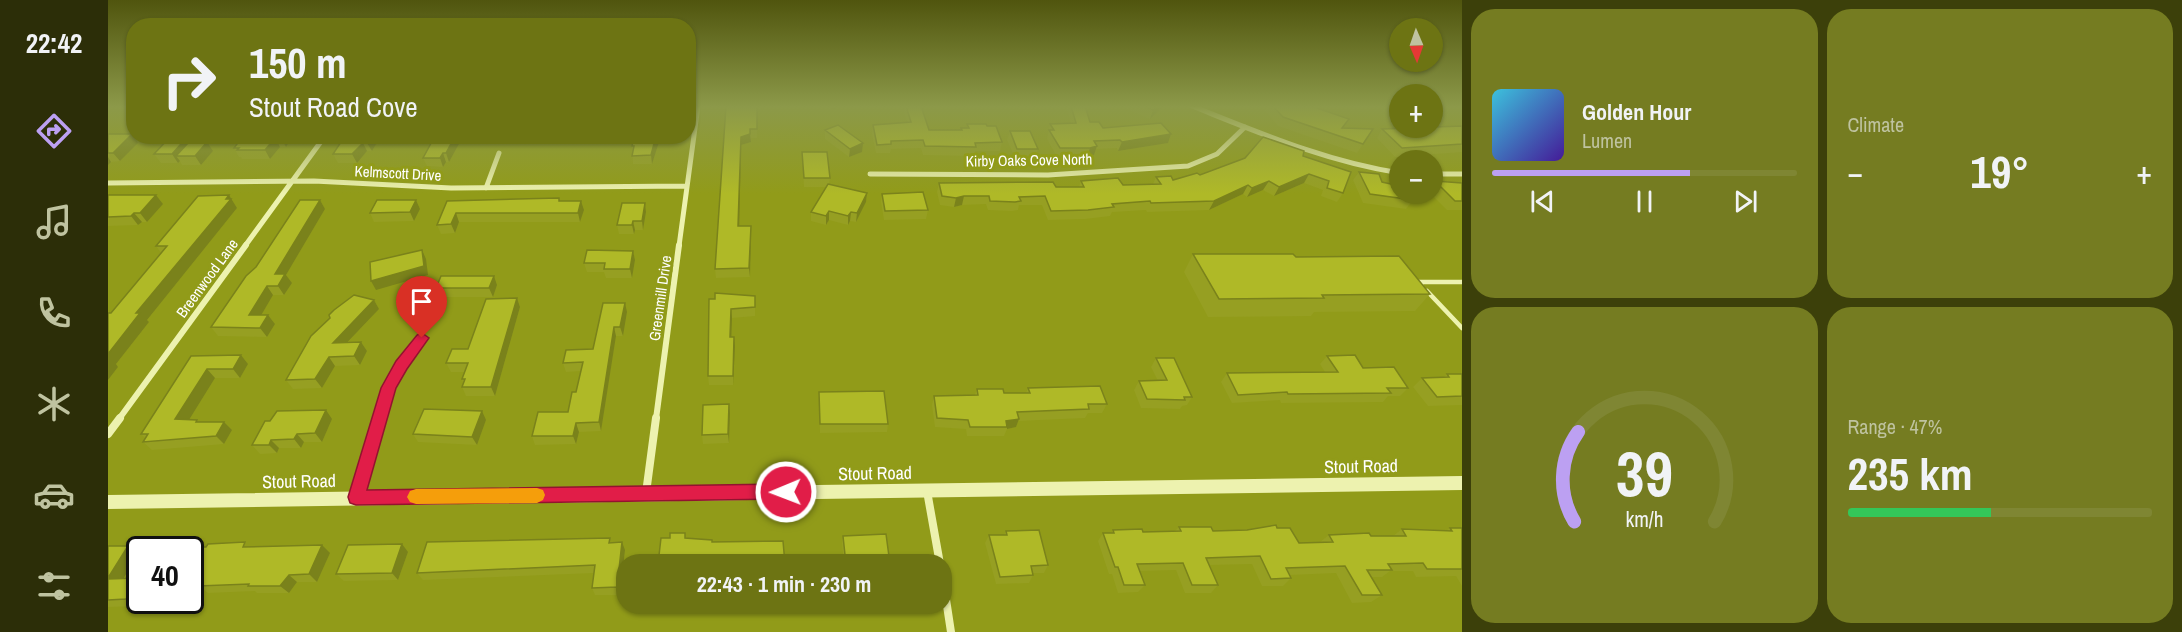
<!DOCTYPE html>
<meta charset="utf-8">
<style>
:root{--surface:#6d7413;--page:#757c21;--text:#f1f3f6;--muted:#bfc3a0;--line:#7f8633;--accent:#bca0f2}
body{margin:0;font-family:"Archivo Narrow",sans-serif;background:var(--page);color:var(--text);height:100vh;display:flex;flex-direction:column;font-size:22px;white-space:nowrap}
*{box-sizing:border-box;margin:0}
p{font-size:20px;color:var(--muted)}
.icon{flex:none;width:33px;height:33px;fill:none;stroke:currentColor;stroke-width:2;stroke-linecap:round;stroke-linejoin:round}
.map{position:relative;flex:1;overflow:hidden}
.sheet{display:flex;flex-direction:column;gap:9px;padding:9px;background:#3c400a;width:720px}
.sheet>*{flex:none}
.guide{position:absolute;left:18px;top:18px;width:570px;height:126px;border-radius:24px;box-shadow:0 2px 4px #0004;background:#6d7413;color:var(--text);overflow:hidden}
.needle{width:39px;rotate:178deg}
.buttons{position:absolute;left:1281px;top:18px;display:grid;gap:12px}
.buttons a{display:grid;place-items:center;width:54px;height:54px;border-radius:50%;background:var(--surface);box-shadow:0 2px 4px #0004;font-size:30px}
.speed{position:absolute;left:18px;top:536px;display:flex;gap:12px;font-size:30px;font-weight:700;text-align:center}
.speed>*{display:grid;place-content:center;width:78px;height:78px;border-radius:50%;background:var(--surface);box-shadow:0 2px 4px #0004;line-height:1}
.speed .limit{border:3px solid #111;border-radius:9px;background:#fff;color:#111}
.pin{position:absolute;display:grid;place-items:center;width:51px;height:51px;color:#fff;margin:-62px -26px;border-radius:50% 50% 50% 0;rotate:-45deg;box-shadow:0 0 6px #0007}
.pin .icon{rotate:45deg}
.me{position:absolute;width:66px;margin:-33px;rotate:269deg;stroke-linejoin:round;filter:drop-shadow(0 0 4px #0008)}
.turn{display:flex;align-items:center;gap:21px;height:126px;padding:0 24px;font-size:27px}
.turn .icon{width:78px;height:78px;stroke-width:2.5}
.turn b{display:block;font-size:42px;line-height:51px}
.big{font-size:45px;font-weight:700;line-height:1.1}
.sheet .card{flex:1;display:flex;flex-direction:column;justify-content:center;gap:9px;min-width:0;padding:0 21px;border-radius:24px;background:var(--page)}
.sheet .dial{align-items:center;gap:0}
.dial svg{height:156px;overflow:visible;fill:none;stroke:var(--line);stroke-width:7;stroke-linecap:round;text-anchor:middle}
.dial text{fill:var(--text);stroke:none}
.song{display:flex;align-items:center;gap:18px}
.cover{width:72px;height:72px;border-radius:9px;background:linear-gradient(135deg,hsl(190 70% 55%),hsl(260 70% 35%))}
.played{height:6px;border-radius:3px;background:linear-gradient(90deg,var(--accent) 65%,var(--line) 65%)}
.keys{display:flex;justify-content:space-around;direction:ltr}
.heat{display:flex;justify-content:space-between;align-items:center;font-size:33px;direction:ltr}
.charge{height:9px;border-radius:4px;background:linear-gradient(90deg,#34c759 47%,var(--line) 0)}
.sheet .tiles{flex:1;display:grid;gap:9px;grid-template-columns:repeat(2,1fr)}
.trip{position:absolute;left:508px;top:554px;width:336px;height:60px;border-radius:24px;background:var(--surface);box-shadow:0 2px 4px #0004;font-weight:700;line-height:60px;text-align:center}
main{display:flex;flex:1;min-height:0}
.tab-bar{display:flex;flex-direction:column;width:108px;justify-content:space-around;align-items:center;background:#2c2e08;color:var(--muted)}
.tab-bar .icon{width:42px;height:42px}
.tab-bar .current{color:var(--accent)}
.tab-bar b{font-size:27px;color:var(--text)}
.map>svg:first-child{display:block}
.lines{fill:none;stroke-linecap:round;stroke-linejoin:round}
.service{stroke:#edf2af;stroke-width:4.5}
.minor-far2{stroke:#edf2af;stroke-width:5}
.minor-far1{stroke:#edf2af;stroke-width:6}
.minor{stroke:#edf2af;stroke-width:8}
.tertiary{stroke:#edf2af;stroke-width:14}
.wall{fill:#969f22}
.shaded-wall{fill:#7a821b}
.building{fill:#afb927;stroke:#7a821b;stroke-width:1.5}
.route{fill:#e11d48;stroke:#92132f;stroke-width:1.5}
.slow{fill:#f59e0b}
.labels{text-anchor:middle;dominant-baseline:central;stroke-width:6;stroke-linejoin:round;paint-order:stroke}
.street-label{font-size:15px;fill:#fff;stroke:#919b19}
.near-street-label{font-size:18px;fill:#fff;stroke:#919b19}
</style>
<main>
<nav class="tab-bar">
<b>22:42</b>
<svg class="icon current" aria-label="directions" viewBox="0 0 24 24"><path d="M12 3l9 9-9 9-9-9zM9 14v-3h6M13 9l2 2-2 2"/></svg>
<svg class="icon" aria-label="music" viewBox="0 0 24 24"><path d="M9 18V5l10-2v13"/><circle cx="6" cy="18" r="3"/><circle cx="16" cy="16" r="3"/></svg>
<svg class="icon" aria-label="phone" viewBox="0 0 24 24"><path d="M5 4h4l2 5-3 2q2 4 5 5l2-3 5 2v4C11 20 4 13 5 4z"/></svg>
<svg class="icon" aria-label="climate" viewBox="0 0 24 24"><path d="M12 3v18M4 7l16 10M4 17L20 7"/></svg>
<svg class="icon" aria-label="car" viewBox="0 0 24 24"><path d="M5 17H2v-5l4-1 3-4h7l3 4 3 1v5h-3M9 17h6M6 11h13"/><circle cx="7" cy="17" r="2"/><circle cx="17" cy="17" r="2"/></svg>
<svg class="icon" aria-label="filters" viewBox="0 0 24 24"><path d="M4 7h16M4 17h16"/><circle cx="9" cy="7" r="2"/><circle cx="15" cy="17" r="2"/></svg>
</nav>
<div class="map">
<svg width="1354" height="632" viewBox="0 0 1354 632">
<rect width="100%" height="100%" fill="#919b19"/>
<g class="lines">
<path class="service" d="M1313,285L1310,282H1354
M1319,291L1354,328"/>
<path class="minor-far2" d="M1084,106C1152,133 1219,162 1292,173
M762,174L940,175L1080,166L1109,154L1137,127
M1324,174H1354
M0,183L206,181L343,188L579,186
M378,188L391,153
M137,246L217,136
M571,246L590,106"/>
<path class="minor-far1" d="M11,419L138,245
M272,419C282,385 292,366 314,338
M548,419L571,245"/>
<path class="minor" d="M0,434L12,418
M819,491L832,564
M538,493L548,418
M248,497L272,418
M834,573L843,632"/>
<path class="tertiary" d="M0,502L1354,483"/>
</g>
<path class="wall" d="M618,106H654V109L649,110V138H643V142L633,145L631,226H643L642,277L608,278L607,269Z
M713,106H731L724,110Z
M795,106H813L821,130H853V128H859V124L879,126L894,142L892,151H867L866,156L815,155L813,148L783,149L782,153H768L764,134L765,125L799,122Z
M958,106H977L982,122L995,128L1063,134L1060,143L1010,151L1009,148L988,149L986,155L979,157H949L939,139L942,124L963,123Z
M1018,106H1054L1053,108L1042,119L1017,108Z
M1159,106H1203L1235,128L1265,129L1249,153L1170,126L1157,110Z
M1354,126V152L1287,157L1269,138L1274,129Z
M717,130L754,152L741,157L717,139Z
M902,131L930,149L927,157L907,158L899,140Z
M0,134L30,143L12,161L3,162L0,165Z
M63,136H85L89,142L105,151L93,165H74L72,161L70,163H53L46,154Z
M135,136H185L178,147H172L162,159H134L133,157H131L126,148Z
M237,136H273L264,151H259L249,163H230L225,154Z
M352,142L341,162H338L335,167L319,166L315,158Z
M551,142L544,164H525L524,146Z
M694,152L722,178L721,184L759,193L758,202L748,222L742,221L740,225L721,220L718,225L703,221V212L718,187H696Z
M1195,156L1235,193L1229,202L1213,196L1215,190L1196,183L1166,196L1155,190L1139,197L1135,194L1101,210L1039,212L1038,210L1004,212L1002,216L977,219L940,220L934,205H911L910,210L904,211L880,210L878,204L854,205L846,207L832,205L829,192L831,183L948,187H971L973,181L1015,185L1045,184L1048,177L1065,180Z
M1251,172L1274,182L1305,200L1298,209L1255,203L1245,180Z
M1327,181L1354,183V210H1339L1323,194H1324V184Z
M774,194L820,210L818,219L776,220L773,202Z
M0,195H48L55,204L39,222H34L30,225L0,226Z
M121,195L129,208L39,320L41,322L8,364L10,367L0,380V313H3L53,253L48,246Z
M451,198L452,201L476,210L472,222H351L347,233L333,234L329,225L339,201Z
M212,200L217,209L178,275L184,283L176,295H165L153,315H160L167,324L159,337L110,336L103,327L148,267Z
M308,200L312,209L306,221L266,222L262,213Z
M537,203L538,212L535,230H527L526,234H511L509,225Z
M525,251L527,260L524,278H498L496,272H479L476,263Z
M1085,254L1188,257L1322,294L1307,311L1206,312L1203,316L1100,317L1076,272Z
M389,285L385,297H332L328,288Z
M647,296V316L624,318L623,337L627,346L625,385H601L600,376L607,299Z
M409,298L412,307L387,396H358L354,387L355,383L354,379L356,372H343L338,363L360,349Z
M266,300L271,309L240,342H253L259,351L252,365L227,366L214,388L185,389L178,380Z
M519,312L515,336H508L493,431L471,432L468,444L427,445L424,436L460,412L468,392L473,371L458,372L455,363L485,349Z
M133,355L140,364L132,378H107L81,420H89L91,422H116L124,430L116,444L44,450L35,442L37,438L33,434L83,356Z
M1219,356L1255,368L1300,388L1292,396H1280L1275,402L1173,403L1172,400L1124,403L1113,382L1119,373L1217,372L1212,364Z
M1048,358L1084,397L1079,405L1074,406L1072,409L1033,408L1026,390L1031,381H1050L1043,367Z
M1339,374H1354V405L1320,406L1305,387L1314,378L1336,377Z
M920,388L999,404L994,413H980L977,418L910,421L908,427L899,429L896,436H859L858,429L827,427L824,405L826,396L867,395L869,389L896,393H918Z
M711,392L780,424L779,432L712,433Z
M622,413L621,443L595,444L594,435Z
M224,419L214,442H196L193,448H171L169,453L152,454L144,445Z
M378,420L369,445L310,442L305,434Z
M1071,527L1105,531L1169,528L1191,543L1212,542L1221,535L1285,536L1294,529L1339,530L1342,528H1354V586L1348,576L1308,577L1305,571H1282L1274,577H1263L1274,595L1263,602L1244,603L1228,573L1182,575L1183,578L1175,586H1154L1144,564L1102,565L1110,585L1103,593H1077L1068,570L1032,571L1037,585L1030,592L1010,593L1004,574H1001L990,541L995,533H1003L1005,530L1035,532L1067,531Z
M898,531L940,565L936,573H925V575L921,583L888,584L877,543L881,535H896Z
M735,536L782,564H736L734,543Z
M503,542L517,550L512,595H487L484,588L486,573L315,580L309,573Z
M0,546H20L30,554L16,579L30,578L32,579V600L30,606L0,607Z
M141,547L222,553L209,582H189L181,593H149L147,591L100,593L90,585H82V549Z
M300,552L290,580L236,581L228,574Z
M653,603H678V608H654Z"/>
<path class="shaded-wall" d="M725,106H731L724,110Z
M1050,106H1054L1053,108L1042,119L1045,110Z
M24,134L30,143L12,161L5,153Z
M642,134L643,142L633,145L631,235L630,226L633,137Z
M1063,134L1060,143L1010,151L1014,142Z
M80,136H85L89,142L68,156L72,161L70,163L64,154Z
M174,136H185L178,147L173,138Z
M263,136H273L264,151L259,143Z
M347,136H360L352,142L341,162L338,153Z
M438,136H458V138L440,143Z
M548,136H550L551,142L544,164L543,155Z
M167,138L172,147L162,159L157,150Z
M99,142L105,151L93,165L87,156Z
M255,143L259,151L249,163L244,154Z
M755,143L754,152L741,157L742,149Z
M989,146L986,155L979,157L982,148Z
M335,153L338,162L335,167L332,158Z
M0,157L3,162L0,165Z
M1201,174L1196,183L1166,196L1171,187Z
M1161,181L1155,190L1139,197L1144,188Z
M1140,185L1135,194L1101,210L1106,201Z
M759,193L758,202L748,222L749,213Z
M48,195L55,204L39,222L32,213Z
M121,195L129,208L39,320L41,322L8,364L10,367L0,380V354L28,313Z
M856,196L854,205L846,207L848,198Z
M212,200L217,209L178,275L184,283L176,295L170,286L167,274Z
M308,200L312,209L306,221L302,212Z
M473,201L476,210L472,222L470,213Z
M537,203L538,212L535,230L534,221Z
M721,211V220L718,225V216Z
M743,212L742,221L740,225V216Z
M26,213L34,222L30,225L23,216Z
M348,213L351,222L347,233L343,224Z
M525,221L527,230L526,234L524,225Z
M643,226V235L642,277L641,268Z
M314,250L318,259L320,275L268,290L263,281Z
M525,251L527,260L524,278L522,269Z
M386,276L389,285L385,297L381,288Z
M159,286L165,295L148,324L141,315Z
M409,298L412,307L387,396L383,387Z
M266,300L271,309L231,351L225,343Z
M517,303L519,312L515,336L512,327Z
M623,309L624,318L623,346L622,337Z
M160,315L167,324L159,337L152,328Z
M506,327L508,336L493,431L491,422Z
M626,337L627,346L625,385V376Z
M253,342L259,351L252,365L246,356Z
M133,355L140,364L132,378L125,369Z
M221,357L227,366L214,388L207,379Z
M99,369L107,378L76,428L67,419Z
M621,404L622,413L621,443L620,434Z
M218,410L224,419L214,442L207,433Z
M374,411L378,420L369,445L364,437Z
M911,419L908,427L899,429V427L898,421Z
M116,422L124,430L116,444L108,436Z
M468,423L471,432L468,444L465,436Z
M189,434L196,442L193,448L186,439Z
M163,440L171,448L169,453L161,445Z
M514,542L517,550L512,595L509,587Z
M294,544L300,552L290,580L284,573Z
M214,545L222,553L209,582L201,574Z
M20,546L30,554L11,586L0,579V578Z
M181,575L189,582L181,593L172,586Z
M30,578L32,579V600H33L30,606L18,599Z"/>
<path class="building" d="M618,106H649V129H642V134L633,137L630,226H643L641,268L607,269Z
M798,106H813L821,130H854L853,128H861L859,124H878L879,126H888L894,142L867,143L868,147L817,146L815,140L783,141V144L769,145L765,125L803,122Z
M963,106H977L982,122H991L995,128L1053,123L1063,134L1014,142L1012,140L986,141L989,146L982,148H952L941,130H946L942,124L968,123Z
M1035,106H1050L1045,110Z
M1165,106H1203L1241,119L1234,128L1265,129L1255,144L1175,117Z
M730,125L755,143L742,149L717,130Z
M1354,126V144L1294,148L1274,129Z
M902,131H922L930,149H909Z
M0,134H24L5,153H0Z
M63,136H80L64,154H46Z
M135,136H174L173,138H167L157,150H129L131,148H126Z
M237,136H263L259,143H255L244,154H225Z
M327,136H347L338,153H335L332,158H315Z
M526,136H548L543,155L524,156L526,146H524Z
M1155,137L1196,151L1195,156L1243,172L1235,193L1219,188L1221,181L1201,174L1171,187L1161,181L1144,188L1140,185L1106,201L1043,203L1042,201L1004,204L1006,207L980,210L943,211L937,196L911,197L913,201L907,202L882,201L881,196H856L848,198L834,196L831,183L945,182L948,187H976L973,181L1010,178L1015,185L1053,184L1048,177L1063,176L1065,180L1089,173L1092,175L1137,158Z
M81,142H99L87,156H68Z
M694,152H719L722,178H696Z
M1251,172L1271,174L1274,182L1292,186V194H1301L1305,200L1262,194Z
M1327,181L1354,183V201H1347Z
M720,184L759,193L749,213L743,212L740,216L721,211L718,216L703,212Z
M815,192L820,210L777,211L774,194Z
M0,195H48L32,213H26L23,216L0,217Z
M121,195L118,199H123L28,313H32L0,354V313H3L59,246H48L90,196Z
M451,198V201H473L470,213H348L343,224L329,225L339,201Z
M192,200H212L167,274H177L170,286H159L141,315H160L152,328L103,327L138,276L148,267Z
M269,200H308L302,212L262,213Z
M514,203H537L534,221H525L524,225H509Z
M314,250L316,266L263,281L262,262Z
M479,250L525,251L522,269H496L497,263H476Z
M1085,254H1185L1188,257L1291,256L1322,294L1214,295L1216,298L1111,299Z
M333,276H386L381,288H328Z
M607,293L647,296V307L623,309L622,337H626L625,376H600L601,299H607Z
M246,295L266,300L225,343L253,342L246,356L221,357L207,379L178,380L203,336L222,318L221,315L226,310Z
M409,298L383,387H354L357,379H354L360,363H338L344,349H360L378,299Z
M495,303H517L512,327H506L491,422L468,423L465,436H424L430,412H460L464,392H468L475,362L455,363L458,350L485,349Z
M133,355L125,369H99L67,419L89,420L88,422H116L108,436L35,442L40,434H33L83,356Z
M1247,355L1255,368L1286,367L1300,388H1279L1283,393L1180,394L1179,392L1130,395L1119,373L1230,372L1219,356Z
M1048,358H1066L1084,397H1076L1077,400L1039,399L1031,381L1059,380Z
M1339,374H1354V396L1329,397L1314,378L1341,377Z
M992,386L999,404H980L981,409L909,412L911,419L898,421L899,427H862L860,420L829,418L826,396L870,395L869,389H895L896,393H922L920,388Z
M776,391L780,424H712L711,392Z
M621,404L620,434L594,435L595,405Z
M316,409L374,411L364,437L305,434Z
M218,410L207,433L189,434L186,439L163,440L161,445H144L157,421H162L169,411Z
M1168,525L1169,528H1182L1191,543L1225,542L1221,535L1261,533L1263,536H1298L1294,529L1344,531L1342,528H1354V569H1319L1315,563L1280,564L1284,570H1259L1274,595H1254L1237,566L1178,568L1183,578L1163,579L1152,556L1098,558L1110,585H1084L1075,563L1029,564L1037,585H1016L1010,567H1007L995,533H1006L1005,530L1034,529L1035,532L1073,531L1071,527H1103L1105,531L1139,530Z
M931,530L940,565L923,566L925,575L892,577L881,535H899L898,531Z
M562,533H577V538L604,540V542L675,541L677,564H550L553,538H562Z
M778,534L782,564H738L735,536Z
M502,538L501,543L514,542L509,587L484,588L487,565L309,573L319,542Z
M137,542L135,547L214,545L201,574L181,575L172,586H140L141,584L90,586L94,579L82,578V549H79L80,547H98L100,544Z
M294,544L284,573L228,574L240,545Z
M0,546H20L0,578Z
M30,578L18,599L0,600V579Z"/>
<linearGradient id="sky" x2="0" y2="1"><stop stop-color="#50550e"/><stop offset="0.55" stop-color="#8c9949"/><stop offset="1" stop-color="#8c9949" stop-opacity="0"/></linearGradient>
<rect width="1354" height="194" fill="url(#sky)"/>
<path class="route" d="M314,333L321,338L299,369L288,388L259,490L678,484L684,487L687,492L684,497L678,499L248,505L242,503L240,497L273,388L288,361L309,335Z"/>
<path class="slow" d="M429,488L435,490L437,495L435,500L429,503L308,504L302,502L299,497L302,491L308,489Z"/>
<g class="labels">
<g class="street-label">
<text transform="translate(921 160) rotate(-1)">Kirby Oaks Cove North</text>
<text transform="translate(290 173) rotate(3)">Kelmscott Drive</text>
<text transform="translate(99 278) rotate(-54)">Breenwood Lane</text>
<text transform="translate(552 298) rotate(-82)">Greenmill Drive</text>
</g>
<g class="near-street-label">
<text transform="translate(1253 466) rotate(-1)">Stout Road</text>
<text transform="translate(767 473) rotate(-1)">Stout Road</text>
<text transform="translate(191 481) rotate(-1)">Stout Road</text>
</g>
</g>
</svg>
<div class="buttons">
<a><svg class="needle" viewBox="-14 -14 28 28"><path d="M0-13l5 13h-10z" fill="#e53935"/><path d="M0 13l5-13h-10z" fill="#bfc3a0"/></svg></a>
<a>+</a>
<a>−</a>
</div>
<div class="speed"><div class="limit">40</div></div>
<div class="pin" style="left:314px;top:338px;background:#d93025"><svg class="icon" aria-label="arrive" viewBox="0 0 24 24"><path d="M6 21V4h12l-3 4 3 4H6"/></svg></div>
<svg class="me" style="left:678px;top:492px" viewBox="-20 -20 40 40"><circle r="17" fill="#e11d48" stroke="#fff" stroke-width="3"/><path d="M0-11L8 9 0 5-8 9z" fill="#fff"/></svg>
<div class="trip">22:43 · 1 min · 230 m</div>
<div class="guide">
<div class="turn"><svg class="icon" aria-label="right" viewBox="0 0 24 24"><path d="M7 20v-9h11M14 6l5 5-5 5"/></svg><div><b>150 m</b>Stout Road Cove</div></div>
</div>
</div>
<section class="sheet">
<div class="tiles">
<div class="card">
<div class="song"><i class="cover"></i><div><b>Golden Hour</b><p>Lumen</p></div></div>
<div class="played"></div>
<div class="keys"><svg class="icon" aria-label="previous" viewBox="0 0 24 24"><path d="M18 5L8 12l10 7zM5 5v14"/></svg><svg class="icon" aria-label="pause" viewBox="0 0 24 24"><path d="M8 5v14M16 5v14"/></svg><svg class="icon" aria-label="next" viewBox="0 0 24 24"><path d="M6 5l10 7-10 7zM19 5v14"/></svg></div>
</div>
<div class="card"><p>Climate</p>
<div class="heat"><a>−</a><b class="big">19°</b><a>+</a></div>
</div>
<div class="card dial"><svg viewBox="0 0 100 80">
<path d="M14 69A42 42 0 1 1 86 69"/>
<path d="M14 69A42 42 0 0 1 16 23" stroke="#bca0f2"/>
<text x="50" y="56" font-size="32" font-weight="700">39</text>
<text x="50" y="72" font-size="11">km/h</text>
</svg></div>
<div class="card"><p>Range · 47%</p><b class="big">235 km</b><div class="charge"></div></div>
</div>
</section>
</main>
